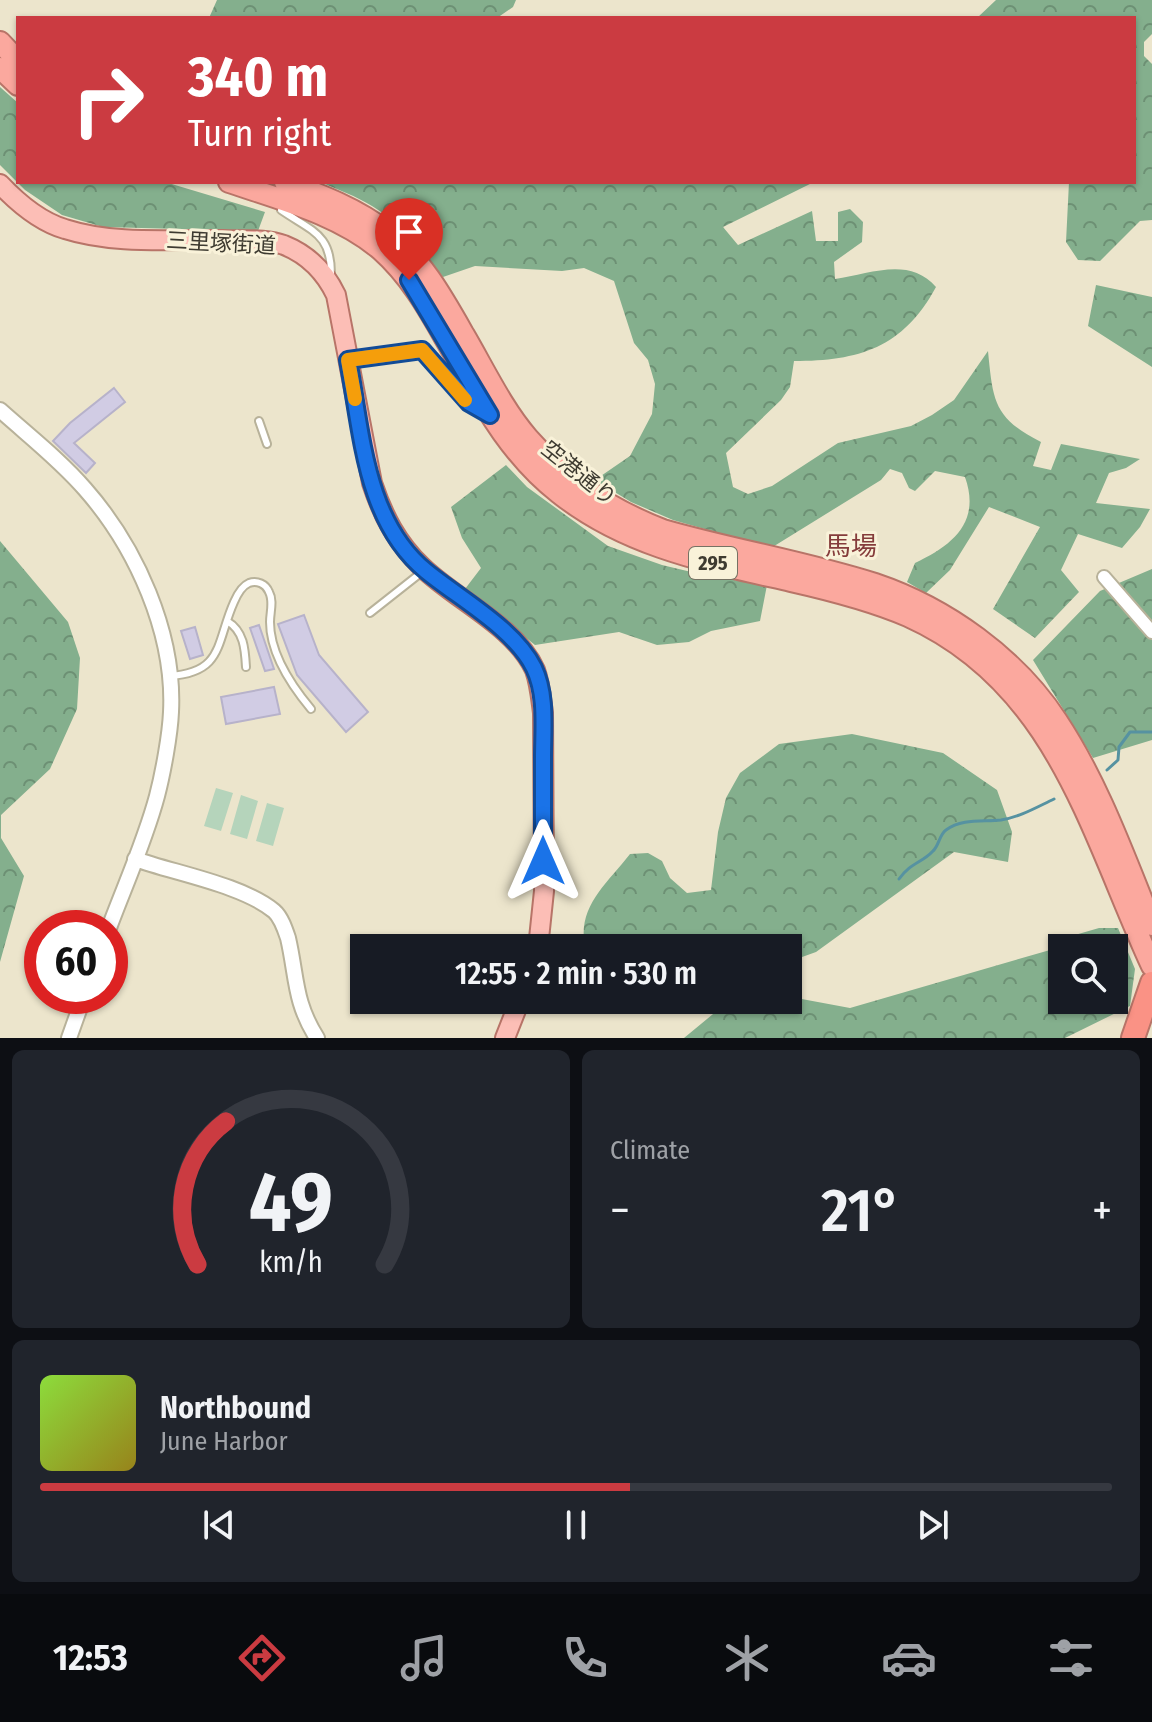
<!DOCTYPE html>
<meta charset="utf-8">
<style>
:root{--surface:#171b24;--page:#20242c;--text:#f1f3f6;--muted:#9ea1a6;--line:#363941;--accent:#cb3b41}
body{margin:0;font-family:"Fira Sans Condensed","Noto Sans JP",sans-serif;background:var(--page);color:var(--text);height:100vh;display:flex;flex-direction:column;font-size:30px;white-space:nowrap}
*{box-sizing:border-box;margin:0}
p{font-size:26px;color:var(--muted)}
.icon{flex:none;width:44px;height:44px;fill:none;stroke:currentColor;stroke-width:2;stroke-linecap:round;stroke-linejoin:round}
.map{position:relative;height:1038px;overflow:hidden}
.sheet{display:flex;flex-direction:column;gap:12px;padding:12px;background:#0d0f14;flex:1}
.sheet>*{flex:none}
.banner{position:absolute;left:16px;top:16px;width:1120px;height:168px;border-radius:0px;box-shadow:0 2px 6px #0004;background:#cb3b41;color:#fff;overflow:hidden}
.controls{position:absolute;left:1048px;top:934px;display:grid;gap:16px}
.controls a{display:grid;place-items:center;width:80px;height:80px;border-radius:0px;background:var(--surface);box-shadow:0 2px 6px #0004;font-size:40px}
.speed{position:absolute;left:24px;top:910px;display:flex;gap:16px;font-size:40px;font-weight:700;text-align:center}
.speed>*{display:grid;place-content:center;width:104px;height:104px;border-radius:50%;background:var(--surface);box-shadow:0 2px 6px #0004;line-height:1}
.speed .limit{border:12px solid #d22;background:#fff;color:#111}
.pin{position:absolute;display:grid;place-items:center;width:68px;height:68px;color:#fff;margin:-82px -34px;border-radius:50% 50% 50% 0;rotate:-45deg;box-shadow:0 0 8px #0007}
.pin .icon{rotate:45deg}
.me{position:absolute;width:88px;margin:-44px;rotate:0deg;stroke-linejoin:round;filter:drop-shadow(0 0 6px #0008)}
.turn{display:flex;align-items:center;gap:28px;height:168px;padding:0 40px;font-size:36px}
.turn .icon{width:104px;height:104px;stroke-width:2.5}
.turn b{display:block;font-size:56px;line-height:68px}
.big{font-size:60px;font-weight:600;line-height:1.1}
.sheet .tile{flex:1;display:flex;flex-direction:column;justify-content:center;gap:12px;min-width:0;padding:0 28px;border-radius:12px;background:var(--page)}
.sheet .dial{align-items:center;gap:0}
.dial svg{height:208px;overflow:visible;fill:none;stroke:var(--line);stroke-width:7;stroke-linecap:round;text-anchor:middle}
.dial text{fill:var(--text);stroke:none}
.song{display:flex;align-items:center;gap:24px}
.cover{width:96px;height:96px;border-radius:12px;background:linear-gradient(135deg,hsl(90 70% 55%),hsl(50 70% 35%))}
.played{height:8px;border-radius:4px;background:linear-gradient(90deg,var(--accent) 55%,var(--line) 55%)}
.keys{display:flex;justify-content:space-around;direction:ltr}
.heat{display:flex;justify-content:space-between;align-items:center;font-size:44px;direction:ltr}
.sheet .tiles{flex:1;display:grid;gap:12px;grid-template-columns:1fr 1fr}
.tile:last-child{grid-column:span 2}
.trip{position:absolute;left:350px;top:934px;width:452px;height:80px;border-radius:0px;background:var(--surface);box-shadow:0 2px 6px #0004;font-weight:600;line-height:80px;text-align:center}
.tab-bar{display:flex;height:128px;justify-content:space-around;align-items:center;background:#090b0e;color:var(--muted)}
.tab-bar .icon{width:56px;height:56px}
.tab-bar .active{color:var(--accent)}
.tab-bar b{font-size:36px;color:var(--text)}
.map>svg:first-child{display:block}
.green{fill:#b5d4bb}
.forest{fill:url(#forest-crowns);fill-rule:evenodd}
.lines{fill:none;stroke-linecap:round;stroke-linejoin:round}
.stream{stroke:#5692a1;stroke-width:3}
.building{fill:#d1cce4;stroke:#b7b2ca;stroke-width:2}
.service-casing{stroke:#b8b29a;stroke-width:10}
.minor-casing{stroke:#b8b29a;stroke-width:16}
.tertiary-casing{stroke:#b8b29a;stroke-width:18}
.primary-casing{stroke:#b87468;stroke-width:22}
.trunk-casing{stroke:#b87468;stroke-width:24}
.motorway-casing{stroke:#b87468;stroke-width:26}
.service{stroke:#fff;stroke-width:6}
.minor{stroke:#fff;stroke-width:12}
.tertiary{stroke:#fff;stroke-width:14}
.primary{stroke:#fcbeb6;stroke-width:18}
.trunk{stroke:#fba89e;stroke-width:20}
.motorway{stroke:#fa9285;stroke-width:22}
.route-casing{stroke:#114b97;stroke-width:20}
.route{stroke:#1a73e8;stroke-width:14}
.slow{stroke:#f59e0b;stroke-width:14}
.labels{text-anchor:middle;dominant-baseline:central;stroke-width:6;stroke-linejoin:round;paint-order:stroke}
.shield{fill:#f9f2d9;stroke:#767263;stroke-width:2}
.shield-label{font-size:20px;font-weight:bold;fill:#3e3b31}
.street-label{font-size:22px;fill:#3e3b31;stroke:#f9f2d9}
.quarter-label{font-size:26px;fill:#853c3b;stroke:#f9f2d9}
</style>
<div class="map">
<svg width="1152" height="1038" viewBox="0 0 1152 1038">
<defs>
<pattern id="forest-crowns" width="20" height="18" patternUnits="userSpaceOnUse" patternTransform="scale(2)"><rect width="20" height="18" fill="#84af8d"/><path d="M2 6a3 3 0 1 1 6 0M12 15a3 3 0 1 1 6 0" fill="none" stroke="#6d9074"/></pattern>
</defs>
<rect width="100%" height="100%" fill="#ece5cc"/>
<path class="green" d="M216,788L233,793L221,831L204,826Z
M241,795L258,801L247,839L230,834Z
M267,803L284,808L273,846L256,841Z"/>
<path class="forest" d="M217,0H516L513,7L497,18H209Z
M996,0H1152V34L1144,42V56L1152,64V220L1140,221L1100,261L1078,260L1066,242L1069,182H1134V18H977Z
M0,87L18,103V182H165L265,212L258,231L103,227L62,215L25,190L0,165Z
M321,182H814L723,227L738,245L812,211L816,241H838V212L850,209L863,222L862,242L834,262L835,279C870,274 909,256 936,287C903,348 859,361 794,361L790,387L781,400L726,453L733,487L748,494L772,486L838,443L911,426L932,415L954,400L988,351C993,402 994,418 1041,442L1033,466L1051,470L1061,444L1140,459L1126,468L1109,473L1096,503L1150,509L1140,527L1122,548L1078,534L1061,570L1079,592L1035,638L993,609L1040,527L989,507L950,570L926,593L907,582L915,563C953,545 981,522 965,477L935,471L915,491L909,488L902,473L890,469L881,480L771,548L673,520L631,502L595,480L630,456L652,414L655,384L648,360L634,343L614,281L584,268L562,271L475,266L443,277C422,251 401,223 372,206C356,196 338,190 321,182Z
M1096,285L1152,297V367L1088,326Z
M506,465L527,487L608,546L662,565L708,576L767,585L760,621L711,631L689,642L657,645L619,632L535,645L465,589L481,568L462,538L451,507Z
M0,541L68,622L80,658L77,709L50,769L1,815V838L24,876L0,962Z
M1152,569V740L1093,758L1033,660L1100,591Z
M852,734L943,753L997,790L1012,832L1008,862L954,852L816,952L791,961L788,967V948H650L630,939L623,948H585C577,906 606,885 630,854L648,853L662,861L670,878L687,893L711,890L718,832L726,798L740,773L779,744Z
M1099,928H1118L1135,969L1130,1006L1065,1038H684L730,1000H788V992L791,997L850,1008L1050,950L1068,937ZM1062,948H1114V1000H1062Z"/>
<g class="lines">
<path class="stream" d="M1107,770L1118,760L1119,747L1130,732H1152
M899,879C910,863 922,863 933,851C939,846 939,835 946,830C962,818 983,822 1001,820C1020,817 1037,807 1054,799"/>
</g>
<path class="building" d="M114,388L125,402L74,443L95,463L86,473L53,441L70,423Z
M304,615L319,655L368,712L346,732L297,675L278,624Z
M259,625L274,669L265,671L250,628Z
M195,627L203,655L190,659L181,631Z
M274,687L280,714L226,724L221,697Z"/>
<g class="lines">
<g class="service-casing">
<path id="service" d="M283,205L281,210C313,232 332,234 331,277
M353,360L422,350L469,403L479,410
M259,421L267,444
M370,613L422,572
M227,621C244,631 245,649 246,667
M169,676C224,673 216,642 234,602C237,595 242,586 249,583C257,580 266,584 269,592C274,601 270,612 270,622C270,654 291,685 311,709"/>
</g>
<g class="minor-casing">
<path id="minor" d="M1104,577L1152,632"/>
</g>
<g class="tertiary-casing">
<path id="tertiary" d="M0,410C29,436 60,460 85,489C136,547 175,633 171,712C170,735 163,773 157,796C145,841 125,885 109,928
M135,859C174,873 243,885 274,911C281,917 285,929 288,938C297,977 294,1002 317,1038
M69,1038L84,996"/>
</g>
<g class="primary-casing">
<path id="primary" d="M0,184C17,202 41,222 65,229C115,245 172,239 223,240C243,241 265,238 284,245C309,255 325,272 336,295L372,483C383,516 397,543 422,567C456,600 515,626 535,670C540,684 541,698 543,713L544,891L538,948
M505,1038L520,1000"/>
</g>
<g class="trunk-casing">
<path id="trunk" d="M0,42L18,61
M0,68L18,85
M229,182C282,200 338,214 381,250C409,275 427,306 445,338C478,394 507,453 559,493C627,547 708,562 791,581C831,590 871,600 908,616C1057,683 1090,832 1152,966
M285,182C321,195 358,209 388,233C422,260 443,298 464,335C484,369 502,408 528,438C565,480 611,510 663,530C733,550 806,562 875,584C946,608 1016,658 1057,721C1098,783 1124,856 1152,925"/>
</g>
<g class="motorway-casing">
<path id="motorway" d="M1133,1038L1152,983"/>
</g>
<use href="#service" class="service"/>
<use href="#minor" class="minor"/>
<use href="#tertiary" class="tertiary"/>
<use href="#primary" class="primary"/>
<use href="#trunk" class="trunk"/>
<use href="#motorway" class="motorway"/>
</g>
<g class="lines">
<g class="route-casing">
<path id="route" d="M409,280L490,415L469,403L422,350L348,360C362,433 365,521 426,571C460,599 514,628 534,668C547,695 543,729 543,758C543,793 543,827 543,861"/>
</g>
<use href="#route" class="route"/>
<path class="slow" d="M355,399L348,360L422,350L465,400"/>
</g>
<g class="labels">
<rect class="shield" x="689" y="547" width="48" height="32" rx="6"/>
<g class="shield-label">
<text x="713" y="563">295</text>
</g>
<g class="street-label">
<text transform="translate(221 243) rotate(3)">三里塚街道</text>
<text transform="translate(579 473) rotate(39)">空港通り</text>
</g>
<g class="quarter-label">
<text x="851" y="546">馬場</text>
</g>
</g>
</svg>
<div class="controls">
<a><svg class="icon" aria-label="search" viewBox="0 0 24 24"><circle cx="10" cy="10" r="6"/><path d="M15 15l6 6"/></svg></a>
</div>
<div class="speed"><div class="limit">60</div></div>
<div class="pin" style="left:409px;top:280px;background:#d93025"><svg class="icon" aria-label="arrive" viewBox="0 0 24 24"><path d="M6 21V4h12l-3 4 3 4H6"/></svg></div>
<svg class="me" style="left:543px;top:861px" viewBox="-20 -20 40 40"><path d="M0-17L14 15 0 8-14 15z" fill="#1a73e8" stroke="#fff" stroke-width="4"/></svg>
<div class="trip">12:55 · 2 min · 530 m</div>
<div class="banner">
<div class="turn"><svg class="icon" aria-label="right" viewBox="0 0 24 24"><path d="M7 20v-9h11M14 6l5 5-5 5"/></svg><div><b>340 m</b>Turn right</div></div>
</div>
</div>
<section class="sheet">
<div class="tiles">
<div class="tile dial"><svg viewBox="0 0 100 80">
<path d="M14 69A42 42 0 1 1 86 69"/>
<path d="M14 69A42 42 0 0 1 25 14" stroke="#cb3b41"/>
<text x="50" y="56" font-size="32" font-weight="700">49</text>
<text x="50" y="72" font-size="11">km/h</text>
</svg></div>
<div class="tile"><p>Climate</p>
<div class="heat"><a>−</a><b class="big">21°</b><a>+</a></div>
</div>
<div class="tile">
<div class="song"><i class="cover"></i><div><b>Northbound</b><p>June Harbor</p></div></div>
<div class="played"></div>
<div class="keys"><svg class="icon" aria-label="previous" viewBox="0 0 24 24"><path d="M18 5L8 12l10 7zM5 5v14"/></svg><svg class="icon" aria-label="pause" viewBox="0 0 24 24"><path d="M8 5v14M16 5v14"/></svg><svg class="icon" aria-label="next" viewBox="0 0 24 24"><path d="M6 5l10 7-10 7zM19 5v14"/></svg></div>
</div>
</div>
</section>
<nav class="tab-bar">
<b>12:53</b>
<svg class="icon active" aria-label="directions" viewBox="0 0 24 24"><path d="M12 3l9 9-9 9-9-9zM9 14v-3h6M13 9l2 2-2 2"/></svg>
<svg class="icon" aria-label="music" viewBox="0 0 24 24"><path d="M9 18V5l10-2v13"/><circle cx="6" cy="18" r="3"/><circle cx="16" cy="16" r="3"/></svg>
<svg class="icon" aria-label="phone" viewBox="0 0 24 24"><path d="M5 4h4l2 5-3 2q2 4 5 5l2-3 5 2v4C11 20 4 13 5 4z"/></svg>
<svg class="icon" aria-label="climate" viewBox="0 0 24 24"><path d="M12 3v18M4 7l16 10M4 17L20 7"/></svg>
<svg class="icon" aria-label="car" viewBox="0 0 24 24"><path d="M5 17H2v-5l4-1 3-4h7l3 4 3 1v5h-3M9 17h6M6 11h13"/><circle cx="7" cy="17" r="2"/><circle cx="17" cy="17" r="2"/></svg>
<svg class="icon" aria-label="filters" viewBox="0 0 24 24"><path d="M4 7h16M4 17h16"/><circle cx="9" cy="7" r="2"/><circle cx="15" cy="17" r="2"/></svg>
</nav>
